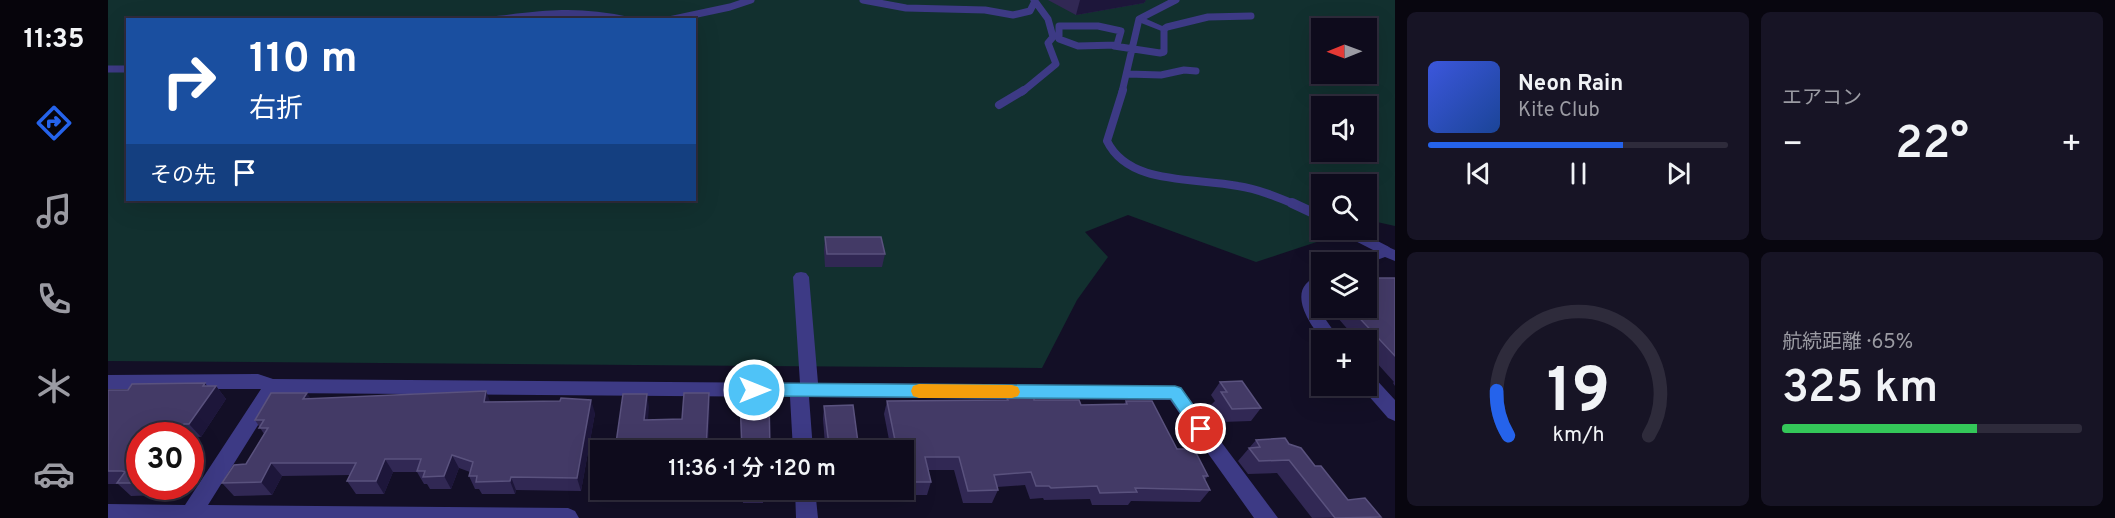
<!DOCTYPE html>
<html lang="ja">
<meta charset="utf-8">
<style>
:root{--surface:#0e0b1c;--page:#171425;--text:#f1f3f6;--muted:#9b9ba3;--line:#2e2b3b;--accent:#2563eb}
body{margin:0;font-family:Overpass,"Noto Sans JP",sans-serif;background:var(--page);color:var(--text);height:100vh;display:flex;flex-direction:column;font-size:22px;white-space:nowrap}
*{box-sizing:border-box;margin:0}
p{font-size:20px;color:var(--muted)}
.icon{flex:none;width:33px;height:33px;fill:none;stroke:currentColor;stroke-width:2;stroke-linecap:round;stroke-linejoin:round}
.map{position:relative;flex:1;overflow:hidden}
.details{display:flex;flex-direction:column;gap:12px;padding:12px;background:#08060f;width:720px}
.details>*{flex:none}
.banner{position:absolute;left:18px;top:18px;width:570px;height:183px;border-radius:0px;box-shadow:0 6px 24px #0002,0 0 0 2px var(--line);background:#1a4fa0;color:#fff;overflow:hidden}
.needle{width:39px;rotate:269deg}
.controls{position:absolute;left:1203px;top:18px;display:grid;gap:12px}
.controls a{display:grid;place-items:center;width:66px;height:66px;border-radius:0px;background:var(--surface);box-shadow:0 6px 24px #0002,0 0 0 2px var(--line);font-size:30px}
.speed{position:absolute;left:18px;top:422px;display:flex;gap:12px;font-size:30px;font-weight:700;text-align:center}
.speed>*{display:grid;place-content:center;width:78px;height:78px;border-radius:50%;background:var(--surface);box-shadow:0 6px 24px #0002,0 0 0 2px var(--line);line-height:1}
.speed .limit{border:9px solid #d22;background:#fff;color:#111}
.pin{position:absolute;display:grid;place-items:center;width:51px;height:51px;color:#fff;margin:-26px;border:3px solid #fff;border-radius:50%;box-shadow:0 2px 6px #0007}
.me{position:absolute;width:66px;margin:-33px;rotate:90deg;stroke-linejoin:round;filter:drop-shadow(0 0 4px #0008)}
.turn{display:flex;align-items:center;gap:21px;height:126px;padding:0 24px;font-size:27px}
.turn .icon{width:78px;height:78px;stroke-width:2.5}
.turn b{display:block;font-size:42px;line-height:51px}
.then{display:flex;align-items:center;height:57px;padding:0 24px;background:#0003;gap:12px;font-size:22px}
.big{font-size:45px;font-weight:600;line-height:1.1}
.details .tile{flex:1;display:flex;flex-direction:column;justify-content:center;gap:9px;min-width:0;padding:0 21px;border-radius:9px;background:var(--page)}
.details .dial{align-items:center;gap:0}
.dial svg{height:156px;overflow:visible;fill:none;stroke:var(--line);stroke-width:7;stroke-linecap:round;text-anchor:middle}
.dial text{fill:var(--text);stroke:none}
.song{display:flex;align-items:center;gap:18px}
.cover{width:72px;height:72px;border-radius:9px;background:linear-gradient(135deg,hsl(230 70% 55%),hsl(220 70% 35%))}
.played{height:6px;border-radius:3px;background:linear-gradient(90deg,var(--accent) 65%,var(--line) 65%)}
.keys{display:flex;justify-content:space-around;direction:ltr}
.heat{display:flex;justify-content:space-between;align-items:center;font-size:33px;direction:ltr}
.charge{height:9px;border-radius:4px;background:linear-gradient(90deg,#34c759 65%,var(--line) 0)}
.details .tiles{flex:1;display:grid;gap:12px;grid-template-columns:repeat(2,1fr)}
.trip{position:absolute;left:482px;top:440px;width:324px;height:60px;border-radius:0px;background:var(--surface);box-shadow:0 6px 24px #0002,0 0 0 2px var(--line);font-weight:600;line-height:60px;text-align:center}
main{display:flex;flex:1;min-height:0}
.menu{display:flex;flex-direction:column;width:108px;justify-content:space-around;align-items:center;background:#06040b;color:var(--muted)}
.menu .icon{width:42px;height:42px}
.menu .active{color:var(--accent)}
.menu b{font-size:27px;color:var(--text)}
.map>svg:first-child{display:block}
.green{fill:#12302f;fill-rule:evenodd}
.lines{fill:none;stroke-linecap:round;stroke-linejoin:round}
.service-far2{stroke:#3d3a85;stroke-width:7}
.service-far1{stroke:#3d3a85;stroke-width:8}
.service{stroke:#3d3a85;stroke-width:10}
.minor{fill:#3d3a85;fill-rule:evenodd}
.wall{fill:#312854}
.shaded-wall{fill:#1d163a}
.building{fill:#433a66;stroke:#5a527e;stroke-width:1.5}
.route{fill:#4fc3f7;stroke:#337fa1;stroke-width:1.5}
.slow{fill:#f59e0b}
</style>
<main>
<nav class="menu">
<b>11:35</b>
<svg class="icon active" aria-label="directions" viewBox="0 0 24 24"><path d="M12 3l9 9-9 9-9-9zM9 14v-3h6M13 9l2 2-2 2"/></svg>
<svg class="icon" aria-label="music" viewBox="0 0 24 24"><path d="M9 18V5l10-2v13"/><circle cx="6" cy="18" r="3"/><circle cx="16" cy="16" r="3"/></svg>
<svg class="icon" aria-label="phone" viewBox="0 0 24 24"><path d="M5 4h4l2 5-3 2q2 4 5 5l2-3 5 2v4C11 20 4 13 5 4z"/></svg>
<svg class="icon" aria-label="climate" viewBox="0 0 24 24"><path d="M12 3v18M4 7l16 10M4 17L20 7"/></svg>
<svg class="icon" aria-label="car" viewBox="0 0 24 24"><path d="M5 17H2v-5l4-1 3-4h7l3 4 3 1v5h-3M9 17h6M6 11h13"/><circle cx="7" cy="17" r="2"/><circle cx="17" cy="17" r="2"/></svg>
</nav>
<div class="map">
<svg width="1287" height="518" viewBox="0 0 1287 518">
<rect width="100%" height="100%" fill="#130f26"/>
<path class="green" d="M0,0H1287V226L1269,222L1259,225L1258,184H1214V230H1245L1148,262L1020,215L977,232L1000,257L969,300L934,368L0,361ZM20,20H586V200H20ZM1214,28H1258V74H1214ZM1214,106H1258V152H1214Z"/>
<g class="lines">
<path class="service-far2" d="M755,0L798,8L877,10L905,15L922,11L926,3
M385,20C434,14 469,9 518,20
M561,20L622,7L643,0
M951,26H990L1013,31L1009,45L970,46L951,39Z
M1006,46L1052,53L1056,52V29L1059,27L1100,17L1143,16
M0,69H20
M1020,74L1053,75L1076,70L1088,71
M914,92L948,64L940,43L945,37L940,19L926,0
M1014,92L1031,19L1068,0"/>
<path class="service-far1" d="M1015,90L999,141C1021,186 1087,177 1130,186C1150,189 1169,197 1188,205
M891,105L916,90"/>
<path class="service" d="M1184,203L1214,217
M1237,230L1278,251"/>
<path class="minor" d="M1028,17H1034L1061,29L1056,32L1028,21Z
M1278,246L1287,250V261L1277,257L1258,264L1242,262L1245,258Z
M693,272L698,273L701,277L710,383L1067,386L1073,388L1170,518H1146L1062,400L701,397L705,450H685L682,397L170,393L100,505L460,508L467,511L471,518H0V504L77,505L153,389H0V375L150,374L165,379L692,383L685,277L688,273Z
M1214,275V288L1209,294L1211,310L1232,340H1215C1199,322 1176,285 1214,275Z
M1258,373L1264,375L1287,400V421L1280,418L1252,386H1258Z
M687,489H707L710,518H688Z"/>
</g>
<path class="wall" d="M940,0H1038L1036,3L968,15Z
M717,237L777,254L774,267H717L716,250Z
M1287,278V386L1285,383L1286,382L1258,351V340H1249L1229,317L1236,308H1258Z
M1112,382L1153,408L1143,421L1114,422L1103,405L1107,401L1103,395Z
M99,386H108L118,399L93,437L32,435V486H57L51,495L23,496L10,484H0V390H20Z
M899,398L973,405L1016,404L1018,401L1100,476L1097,480L1102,490L1092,502L1023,501L1020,505H984L982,499L936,500L935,498L922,499L917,485L889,487L890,490L884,503H855L846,470H820L823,482L819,495H792L790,489H795V450H783L776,414L779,401L898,400Z
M203,399L382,402L487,413L473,491L408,490L407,494H374L371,489H367L361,476L362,472L351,468L343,489H322L319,484H316L309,472H285L276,494H248L239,481L242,475L174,476L164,495L126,496L114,483L138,464L156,434L147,420Z
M716,406L751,450H717V445L715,419Z
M1148,440L1181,444L1207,466L1240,500L1273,517L1204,518L1169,473L1140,474L1130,461Z
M504,489H538V493L505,494Z
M572,489H598V496H573Z
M635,489H663L655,490V503H635Z
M718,489H755L753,496H728V493H719Z"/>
<path class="shaded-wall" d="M972,0H1038L1036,3L968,15Z
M97,383L104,392L108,386L118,399L93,437L81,424Z
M378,391L383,404L376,402Z
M199,393L208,406L195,399Z
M601,393L602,406L600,450H598Z
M539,394L541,407L539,433L536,420Z
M483,400L487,413L473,491L469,478Z
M76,424L88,438L82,446V435H69Z
M344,455L351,468L343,489L336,476Z
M277,459L285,472L276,494L268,481Z
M163,463L174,476L164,495L153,482Z
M403,477L408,490L407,494L402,481Z
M41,486H57L51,495Z"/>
<path class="building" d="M717,237H773L777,254H719Z
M1258,278H1287V356L1242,308H1258Z
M1134,381L1153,408L1124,409L1113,392H1119L1112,382Z
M97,383L95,386H108L81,424H76L69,435H32V483H9L17,472L14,471H0V390H20L24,384Z
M378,391L376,402L452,401L453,398L483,400L469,478L403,477L402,481L368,482L369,476H361L365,462L344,455L336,476L315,477L317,471H309L313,459H277L268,481H239L248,463H163L153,482L114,483L126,465L138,464L160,428H151L156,420H147L163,393H199L195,399Z
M576,393H601L598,450H507L515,394H539L536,420L574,419Z
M899,398H926V400H971L973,405L1019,404L1018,401H1044L1069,449H1086L1100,476H1095L1102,490L1027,488L1029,492L992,493L989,486L943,488L941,486H928L923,472L886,475L890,490L860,491L851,457H817L823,482H795V450H789L779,401L900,400Z
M632,399H661L662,450H634Z
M745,405L751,450H718L717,445H721L716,406Z
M1177,438L1181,444L1193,448L1207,466H1213L1240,500L1257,498L1273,517L1227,518L1181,460L1151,461L1141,448L1152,447L1148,440Z
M635,489H655V490L635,491Z"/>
<path class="route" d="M646,383L1067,386L1073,388L1102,429L1099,434L1093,436L1087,434L1063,399L646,396L640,394L638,390L640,385Z"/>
<path class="slow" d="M811,384L904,385L910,387L912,392L910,396L904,398H811L805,396L803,391L805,386Z"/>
</svg>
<div class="controls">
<a><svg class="needle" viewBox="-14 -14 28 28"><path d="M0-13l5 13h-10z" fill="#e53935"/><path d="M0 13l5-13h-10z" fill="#9b9ba3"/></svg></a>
<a><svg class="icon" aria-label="sound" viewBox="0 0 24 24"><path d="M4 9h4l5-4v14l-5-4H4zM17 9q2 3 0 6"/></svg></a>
<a><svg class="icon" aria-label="search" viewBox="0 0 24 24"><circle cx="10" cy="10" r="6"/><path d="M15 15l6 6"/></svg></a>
<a><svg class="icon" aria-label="layers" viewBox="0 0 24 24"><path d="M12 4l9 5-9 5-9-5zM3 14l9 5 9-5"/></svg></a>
<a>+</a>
</div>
<div class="speed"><div class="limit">30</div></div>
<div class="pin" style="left:1093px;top:429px;background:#d93025"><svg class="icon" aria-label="arrive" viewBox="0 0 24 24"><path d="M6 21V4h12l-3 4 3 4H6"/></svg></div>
<svg class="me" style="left:646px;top:390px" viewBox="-20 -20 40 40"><circle r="17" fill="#4fc3f7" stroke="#fff" stroke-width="3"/><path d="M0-11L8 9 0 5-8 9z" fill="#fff"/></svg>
<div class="trip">11:36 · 1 分 · 120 m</div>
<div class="banner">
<div class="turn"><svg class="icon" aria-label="right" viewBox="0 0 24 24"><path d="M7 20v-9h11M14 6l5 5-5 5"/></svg><div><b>110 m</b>右折</div></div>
<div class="then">その先<svg class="icon" aria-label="arrive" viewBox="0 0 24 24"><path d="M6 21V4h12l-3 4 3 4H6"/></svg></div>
</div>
</div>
<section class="details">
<div class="tiles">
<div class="tile">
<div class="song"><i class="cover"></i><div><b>Neon Rain</b><p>Kite Club</p></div></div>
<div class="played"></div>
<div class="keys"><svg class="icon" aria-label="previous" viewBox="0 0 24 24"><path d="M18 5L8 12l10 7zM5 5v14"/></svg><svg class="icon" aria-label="pause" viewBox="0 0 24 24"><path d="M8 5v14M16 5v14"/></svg><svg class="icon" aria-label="next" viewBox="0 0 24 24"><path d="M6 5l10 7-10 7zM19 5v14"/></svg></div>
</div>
<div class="tile"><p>エアコン</p>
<div class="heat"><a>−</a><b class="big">22°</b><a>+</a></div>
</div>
<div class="tile dial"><svg viewBox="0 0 100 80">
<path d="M14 69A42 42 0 1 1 86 69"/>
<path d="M14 69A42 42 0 0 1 8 46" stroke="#2563eb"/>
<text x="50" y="56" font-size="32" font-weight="700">19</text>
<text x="50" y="72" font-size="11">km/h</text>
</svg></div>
<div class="tile"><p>航続距離 · 65%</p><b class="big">325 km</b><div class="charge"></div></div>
</div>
</section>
</main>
